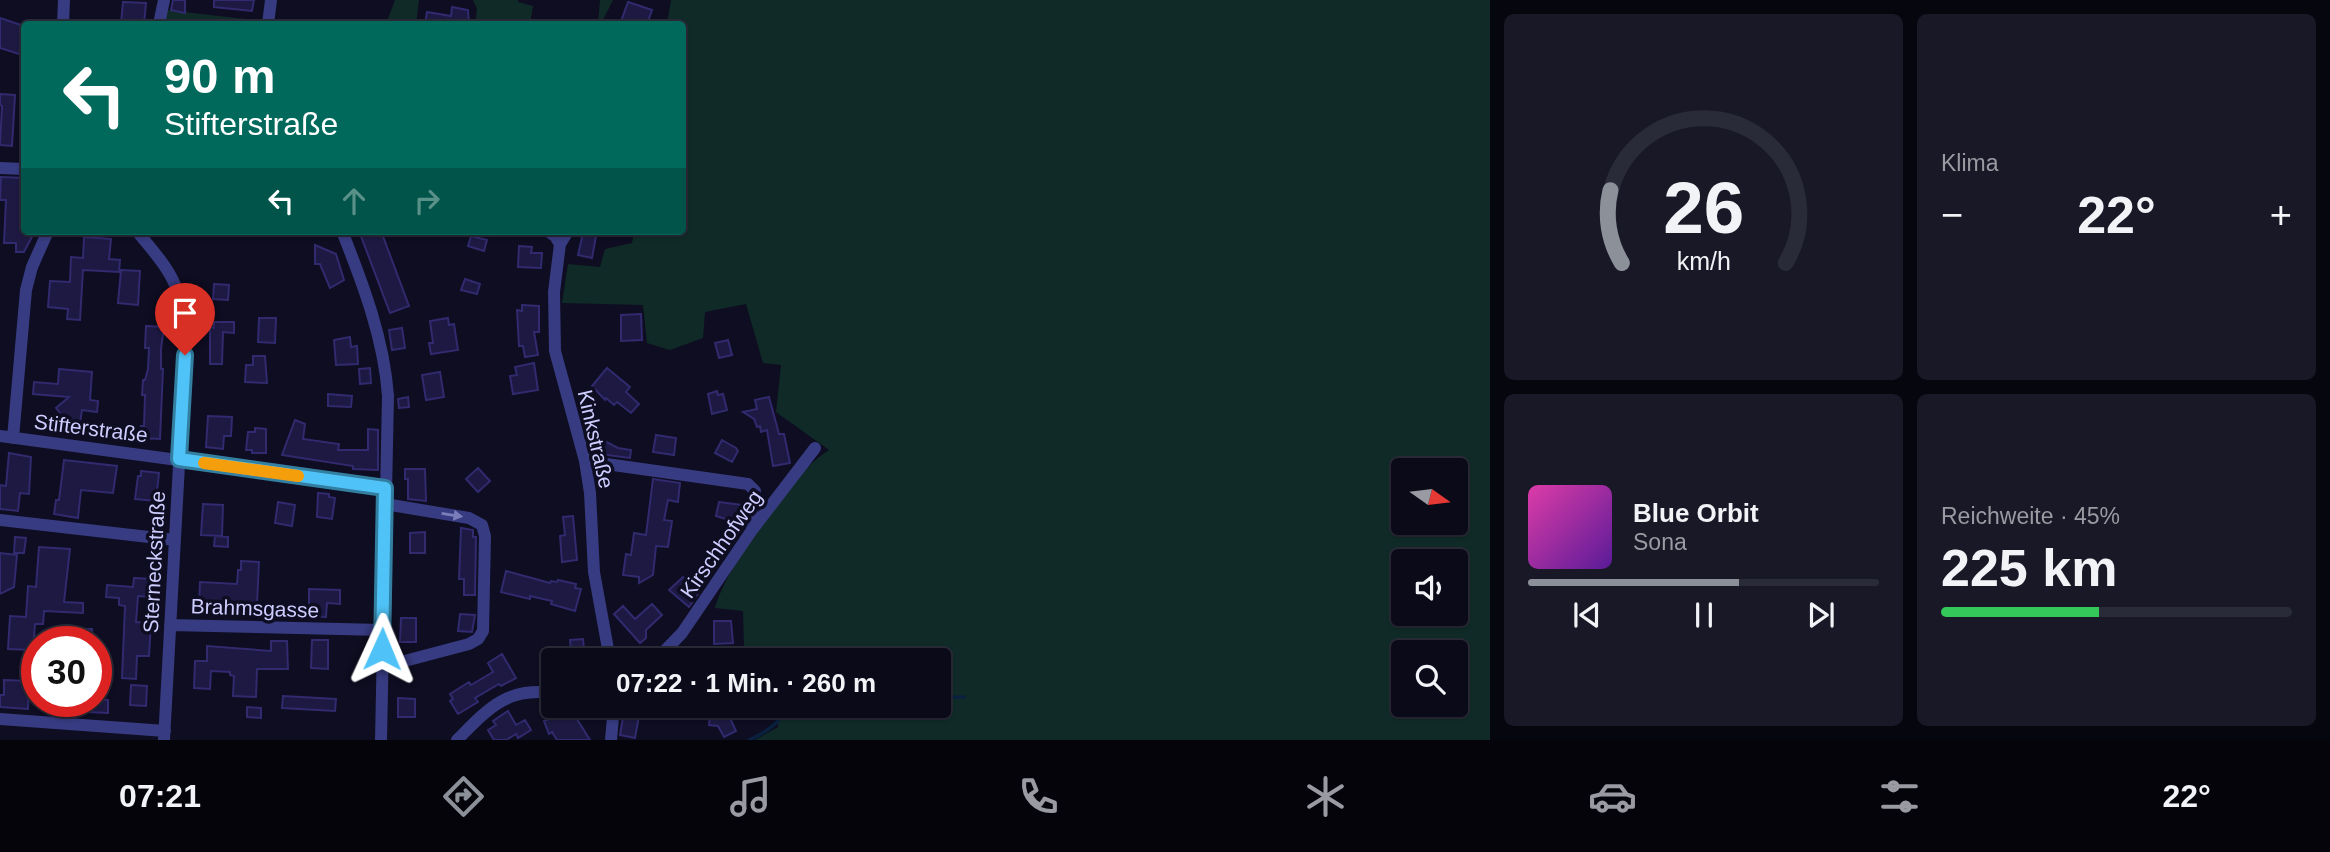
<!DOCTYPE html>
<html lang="de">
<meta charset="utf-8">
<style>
:root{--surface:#0a0a19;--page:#181826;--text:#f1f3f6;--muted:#999aa2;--line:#2a2b38;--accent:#8c9099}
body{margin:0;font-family:Helvetica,sans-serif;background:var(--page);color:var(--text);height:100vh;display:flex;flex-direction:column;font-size:26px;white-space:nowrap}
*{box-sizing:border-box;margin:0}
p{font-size:23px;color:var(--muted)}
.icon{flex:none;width:38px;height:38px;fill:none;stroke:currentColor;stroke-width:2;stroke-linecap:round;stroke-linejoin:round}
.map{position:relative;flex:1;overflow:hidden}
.drawer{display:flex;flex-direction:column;gap:14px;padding:14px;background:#06060e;width:840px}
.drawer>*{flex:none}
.banner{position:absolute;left:21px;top:21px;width:665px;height:214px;border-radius:7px;box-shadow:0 2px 5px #0004,0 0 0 2px var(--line);background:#00695c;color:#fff;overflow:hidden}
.needle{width:46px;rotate:104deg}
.controls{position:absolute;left:1391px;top:458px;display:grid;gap:14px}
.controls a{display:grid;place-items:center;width:77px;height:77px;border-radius:7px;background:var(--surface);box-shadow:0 2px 5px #0004,0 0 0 2px var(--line);font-size:35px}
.speed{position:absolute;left:21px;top:626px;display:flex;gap:14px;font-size:35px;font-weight:700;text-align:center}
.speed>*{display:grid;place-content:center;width:91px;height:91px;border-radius:50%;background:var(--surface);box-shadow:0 2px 5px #0004,0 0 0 2px var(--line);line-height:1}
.speed .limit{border:10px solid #d22;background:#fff;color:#111}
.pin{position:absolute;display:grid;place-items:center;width:60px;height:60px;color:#fff;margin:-72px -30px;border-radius:50% 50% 50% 0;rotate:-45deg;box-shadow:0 0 7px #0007}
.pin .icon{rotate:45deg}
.me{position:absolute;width:77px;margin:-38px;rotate:1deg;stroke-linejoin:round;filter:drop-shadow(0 0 5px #0008)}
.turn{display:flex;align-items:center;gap:24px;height:147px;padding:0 28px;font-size:32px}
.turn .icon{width:91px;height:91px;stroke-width:2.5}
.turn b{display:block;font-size:49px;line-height:60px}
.lanes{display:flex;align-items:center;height:66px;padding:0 28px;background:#0003;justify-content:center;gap:35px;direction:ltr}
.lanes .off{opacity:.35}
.big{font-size:52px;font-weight:600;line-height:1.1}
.drawer .tile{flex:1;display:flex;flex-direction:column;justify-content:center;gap:10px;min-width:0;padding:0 24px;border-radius:10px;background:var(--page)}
.drawer .dial{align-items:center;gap:0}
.dial svg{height:182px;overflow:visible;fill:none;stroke:var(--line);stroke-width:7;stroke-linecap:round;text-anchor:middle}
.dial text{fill:var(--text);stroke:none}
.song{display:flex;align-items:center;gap:21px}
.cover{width:84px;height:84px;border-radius:10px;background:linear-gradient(135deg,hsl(320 70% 55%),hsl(270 70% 35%))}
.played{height:7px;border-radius:4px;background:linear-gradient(90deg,var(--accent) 60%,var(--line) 60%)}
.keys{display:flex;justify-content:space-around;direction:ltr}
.heat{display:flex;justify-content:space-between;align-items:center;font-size:38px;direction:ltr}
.charge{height:10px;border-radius:5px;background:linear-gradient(90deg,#34c759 45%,var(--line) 0)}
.drawer .tiles{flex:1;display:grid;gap:14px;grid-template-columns:repeat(2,1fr)}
.trip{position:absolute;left:541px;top:648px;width:410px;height:70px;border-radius:7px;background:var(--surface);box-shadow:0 2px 5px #0004,0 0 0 2px var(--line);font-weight:600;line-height:70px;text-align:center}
.menu{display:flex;height:112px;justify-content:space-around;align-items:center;background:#04040a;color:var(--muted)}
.menu .icon{width:49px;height:49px}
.menu .active{color:var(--accent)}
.menu b{font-size:32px;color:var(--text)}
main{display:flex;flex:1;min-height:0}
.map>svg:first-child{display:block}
.green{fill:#102b27;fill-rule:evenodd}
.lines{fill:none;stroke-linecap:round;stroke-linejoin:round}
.stream{stroke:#09213e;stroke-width:3.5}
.building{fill:#1d1942;stroke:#312a6e;stroke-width:2}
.minor{stroke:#373b81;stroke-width:12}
.oneway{fill:#7b7dba}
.route-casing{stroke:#337fa1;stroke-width:18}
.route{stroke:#4fc3f7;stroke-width:12}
.slow{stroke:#f59e0b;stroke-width:12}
.labels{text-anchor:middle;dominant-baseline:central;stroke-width:7;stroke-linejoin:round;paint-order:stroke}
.street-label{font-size:21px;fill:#cecdff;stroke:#0e0d21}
</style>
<main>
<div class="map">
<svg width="1490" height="740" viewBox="0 0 1490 740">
<rect width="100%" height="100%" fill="#0e0d21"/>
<path class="green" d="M395,0H419L416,24H386Z
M473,0H518V2L533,6L530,24H475L477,9Z
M600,0H613L601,24H598Z
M671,0H1490V740H755L778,727V705H938V660H777V647L744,648L743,611L715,608C725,570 776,502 804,471C811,463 820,456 829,450L776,412L781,365L763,363L746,304L705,312L703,338L670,350L647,343L643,305L562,303L568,264L600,267L605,249L632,243L634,231H682V24H667ZM1404,471H1456V523H1404ZM1404,562H1456V614H1404ZM1404,653H1456V705H1404Z
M167,10L263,21L262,24H164Z"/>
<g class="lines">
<path class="stream" d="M938,698L964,697
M749,740C765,733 782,722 788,705"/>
</g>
<path class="building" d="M173,0H185V13L171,10Z
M214,0H254L252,11L214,7Z
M123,2L146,3L144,24H121Z
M628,2L652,10L647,24H620Z
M452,7L468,10L469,24H425L427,12L451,16Z
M0,18L24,26L22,55L0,48Z
M0,94L15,95L12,146L0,145L2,106L0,105Z
M1,177L24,178V231H35L24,252H16V243H4L6,200H0Z
M359,231H381L409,306L390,313Z
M583,233L596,236L592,258L578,255Z
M471,236L487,240L484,251L468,246Z
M84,237L111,239L109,259L120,260L119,272L83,270L80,320L67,319L68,309L48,307L50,281L70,282L71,257L83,258Z
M315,245L336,254L344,280L330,288L320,264H315Z
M519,246L532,247L531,253H542L541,268L518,267Z
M121,270L140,271L138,305L118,303Z
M465,279L480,284L477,294L461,290Z
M214,284L229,285L228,300L213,299Z
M522,305L539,306V332H534L538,355L525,357L523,346H519L517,310L522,311Z
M641,314L642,340L621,341V315Z
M259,318H276L275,343L258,342Z
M448,318L449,325L454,324L458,350L431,354L429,343H433L430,321Z
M214,322H234V333L223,332L222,364H210V327L214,328Z
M146,326L164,327L161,349V369H163L160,439L140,438L141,426H144L145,395H142L143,380H145L148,369L149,348H145Z
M402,328L405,348L392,350L389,330Z
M350,337L351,347L357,346L358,364L336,365L334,340Z
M728,340L732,355L719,358L715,343Z
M253,356H265L267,383L245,382L246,365H253Z
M534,363L538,390L513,394L510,376L517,375L515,367Z
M370,368L371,383L360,384L359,369Z
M607,368L630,387L626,392L639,404L631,413L617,402L614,405L606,398L605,400L592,386Z
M59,369L92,372L90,400L98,401L97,412L82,410L80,423L74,428L58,426L60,413L56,408L69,397L33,394L34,382L58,384Z
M440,372L444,397L426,400L422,375Z
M717,391L718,395L723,394L727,410L712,414L708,394Z
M328,394L352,396L351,407L328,406Z
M408,397L409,407L399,408L398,399Z
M769,397L779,434H784L790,463L773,466L767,430L761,432L760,426L757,427L754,419L743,412L757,409L755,400Z
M208,416L232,417L231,436H224L223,449L206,447Z
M295,420L305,424L303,439L339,444L338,450H368V429L378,430V470L353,469V466L282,455Z
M255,428L266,429V453H252V450H246L248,432H255Z
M656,435L676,438L674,455L653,452Z
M595,436L618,448L631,450L630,458L592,453L588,438Z
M722,440L736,448L738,451L732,462L715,453Z
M9,453L31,457L29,494L20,493L18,511L0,509V485L6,486Z
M64,460L117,466L113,493L81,490L78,518L54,514L56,500H59Z
M478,468L490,481L478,492L466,479Z
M405,469H425L426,501L408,499V479H405Z
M141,471L159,473L156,501L135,499L138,476H141Z
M653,479L680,483L678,502L668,500L664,520L672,521L668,547L656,546L653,575L639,583V577L623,575L626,554L631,555L634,533L646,535Z
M318,493L329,494V497L335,498L332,519L317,517Z
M278,502L295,505L292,526L275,523Z
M719,502L743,505L739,523L716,516Z
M203,504L223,505L222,536L201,535Z
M573,516L577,560L562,562L560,536L565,535L563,517Z
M461,528L473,530V537H476L475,595H464V579H459Z
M425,532V553H410V533Z
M215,536L228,537V547L214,546Z
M15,537L26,538L24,553H14Z
M39,547L70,549L64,602L83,603V613L44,611L43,624H35L33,650L8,649L10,616L26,617L28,586L36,587Z
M0,553L17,555L14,587L0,594Z
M241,561L259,562L257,603L243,602L242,612L217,611V606H199L200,582L237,584L238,570H241Z
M506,571L550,583L551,581L557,582L558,580L576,584L575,588L581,589L575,611L551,604L552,601L530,596V599L501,592Z
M683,577L700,591L689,607L669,590Z
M134,578L154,579L153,597L138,596L136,622L151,623L149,656H137L136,679L122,678L125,606L119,605V598L106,597L107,585L133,587Z
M309,589L340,590V604L327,603L326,617L309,616Z
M652,604L662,615L646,630V638L640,643L614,614L623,606L635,619Z
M460,614L475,615L472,632L458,631Z
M401,618H416V642H400Z
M714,621H731L733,643L714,644Z
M82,629H92V642H82Z
M583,639L585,660H572L570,640Z
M312,640H328V669L311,668Z
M271,641H287L288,669H257L256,697L233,696L234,676L230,675V672L211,671L210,689L194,688L195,661H207V646L271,651Z
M502,654L516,678L501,686L499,684L475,698L478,702L458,714L450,701L453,699L450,694L469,682L471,685L493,672L488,663Z
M4,680L29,681L28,709L0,707V695H4Z
M131,685L147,686L146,706L130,705Z
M283,696L336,699L335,711L282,708Z
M398,698L415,699V717H398Z
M96,700H108V713L88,712V702H96Z
M625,705H641L635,738L620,735Z
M711,705H731L730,718L736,731L724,737L718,726L709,725Z
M247,707L261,708V718L247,717Z
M508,711L516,725L525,720L531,730L518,738L516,734L506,740H494L488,730L496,725L493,721Z
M572,711L590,740H557L552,732L549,734L544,721L552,718L558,712L563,716Z"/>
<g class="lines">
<path class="minor" d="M63,24L64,0
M159,24L164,0
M268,24L271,0
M0,168L24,169
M137,231C151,249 169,267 177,290C184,309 183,334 185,355L164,740
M342,231C363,284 384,339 388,396L381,740
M548,231L555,236L560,244L554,292L555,351L585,461L590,493L594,572L610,660
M560,244L568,231
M0,436L385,488
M13,438L26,290L32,267L48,231
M585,461L748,484L755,491L751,519L752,530
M0,520L175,540
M170,625L382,630
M656,660L682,633L752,530L815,448
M382,667L469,644L478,639L483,631L485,536L482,525L469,518L385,504
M591,705L613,716
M0,719L165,731
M457,740C488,709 506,687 553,693
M611,740L614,705"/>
</g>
<defs><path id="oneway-solid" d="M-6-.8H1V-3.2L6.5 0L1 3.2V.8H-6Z" transform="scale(1.75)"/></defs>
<use class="oneway" href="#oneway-solid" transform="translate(452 515) rotate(9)"/>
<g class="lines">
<g class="route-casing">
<path id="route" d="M185,355L179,459L385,488L382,649"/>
</g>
<use href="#route" class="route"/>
<path class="slow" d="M204,463L298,476"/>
</g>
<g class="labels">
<g class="street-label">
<text transform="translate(91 428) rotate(7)">Stifterstraße</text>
<text transform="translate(596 439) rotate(77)">Kinkstraße</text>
<text transform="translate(721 544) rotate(-55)">Kirschhofweg</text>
<text transform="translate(154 562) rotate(-87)">Sterneckstraße</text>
<text transform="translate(255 608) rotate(2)">Brahmsgasse</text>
</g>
</g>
</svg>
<div class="controls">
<a><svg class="needle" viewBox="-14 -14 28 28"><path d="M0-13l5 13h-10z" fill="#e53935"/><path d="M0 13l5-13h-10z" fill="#999aa2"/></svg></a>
<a><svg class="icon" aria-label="sound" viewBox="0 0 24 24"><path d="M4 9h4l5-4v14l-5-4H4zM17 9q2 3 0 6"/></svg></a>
<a><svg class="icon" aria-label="search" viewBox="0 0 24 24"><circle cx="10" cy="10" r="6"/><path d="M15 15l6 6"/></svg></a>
</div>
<div class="speed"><div class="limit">30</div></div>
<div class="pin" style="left:185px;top:355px;background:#d93025"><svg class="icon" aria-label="arrive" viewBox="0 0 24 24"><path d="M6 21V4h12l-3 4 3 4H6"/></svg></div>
<svg class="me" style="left:382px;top:649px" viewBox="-20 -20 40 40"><path d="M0-17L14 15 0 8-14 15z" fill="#4fc3f7" stroke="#fff" stroke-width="4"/></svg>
<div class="trip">07:22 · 1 Min. · 260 m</div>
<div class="banner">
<div class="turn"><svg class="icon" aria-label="left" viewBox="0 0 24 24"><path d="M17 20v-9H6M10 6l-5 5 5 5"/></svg><div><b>90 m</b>Stifterstraße</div></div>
<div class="lanes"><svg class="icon" aria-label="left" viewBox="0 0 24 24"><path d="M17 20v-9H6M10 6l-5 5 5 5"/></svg><svg class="icon off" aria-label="ahead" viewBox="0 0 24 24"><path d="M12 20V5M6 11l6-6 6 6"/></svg><svg class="icon off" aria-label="right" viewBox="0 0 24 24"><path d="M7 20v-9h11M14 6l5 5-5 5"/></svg></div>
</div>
</div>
<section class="drawer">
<div class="tiles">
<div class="tile dial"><svg viewBox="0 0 100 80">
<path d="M14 69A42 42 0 1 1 86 69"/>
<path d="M14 69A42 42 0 0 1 9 37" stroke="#8c9099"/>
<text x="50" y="56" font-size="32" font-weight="700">26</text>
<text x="50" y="72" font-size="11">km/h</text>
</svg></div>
<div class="tile"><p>Klima</p>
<div class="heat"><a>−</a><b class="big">22°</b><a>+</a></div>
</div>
<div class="tile">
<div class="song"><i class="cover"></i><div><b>Blue Orbit</b><p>Sona</p></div></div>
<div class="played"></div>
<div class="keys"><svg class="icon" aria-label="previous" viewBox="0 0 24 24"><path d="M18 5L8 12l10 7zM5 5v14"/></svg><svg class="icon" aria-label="pause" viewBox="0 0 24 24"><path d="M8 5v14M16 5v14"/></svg><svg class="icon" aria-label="next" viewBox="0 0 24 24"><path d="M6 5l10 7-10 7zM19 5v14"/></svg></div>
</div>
<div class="tile"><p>Reichweite · 45%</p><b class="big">225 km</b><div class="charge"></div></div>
</div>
</section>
</main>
<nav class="menu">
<b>07:21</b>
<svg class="icon active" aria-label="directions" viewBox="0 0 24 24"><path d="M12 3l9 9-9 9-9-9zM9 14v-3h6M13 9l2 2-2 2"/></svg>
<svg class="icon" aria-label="music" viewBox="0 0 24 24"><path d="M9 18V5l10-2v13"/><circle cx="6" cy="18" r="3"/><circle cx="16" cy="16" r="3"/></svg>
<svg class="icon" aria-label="phone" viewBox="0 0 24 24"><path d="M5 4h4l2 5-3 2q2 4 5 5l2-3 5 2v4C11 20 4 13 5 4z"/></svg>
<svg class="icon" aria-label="climate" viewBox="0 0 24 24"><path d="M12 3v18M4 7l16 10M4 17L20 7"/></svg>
<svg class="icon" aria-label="car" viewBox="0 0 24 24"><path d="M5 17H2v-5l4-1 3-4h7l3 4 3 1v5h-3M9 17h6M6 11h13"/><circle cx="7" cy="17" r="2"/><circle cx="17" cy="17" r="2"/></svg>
<svg class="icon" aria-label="filters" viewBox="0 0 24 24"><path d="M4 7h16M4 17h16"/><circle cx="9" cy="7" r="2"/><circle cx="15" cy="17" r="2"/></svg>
<b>22°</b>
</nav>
